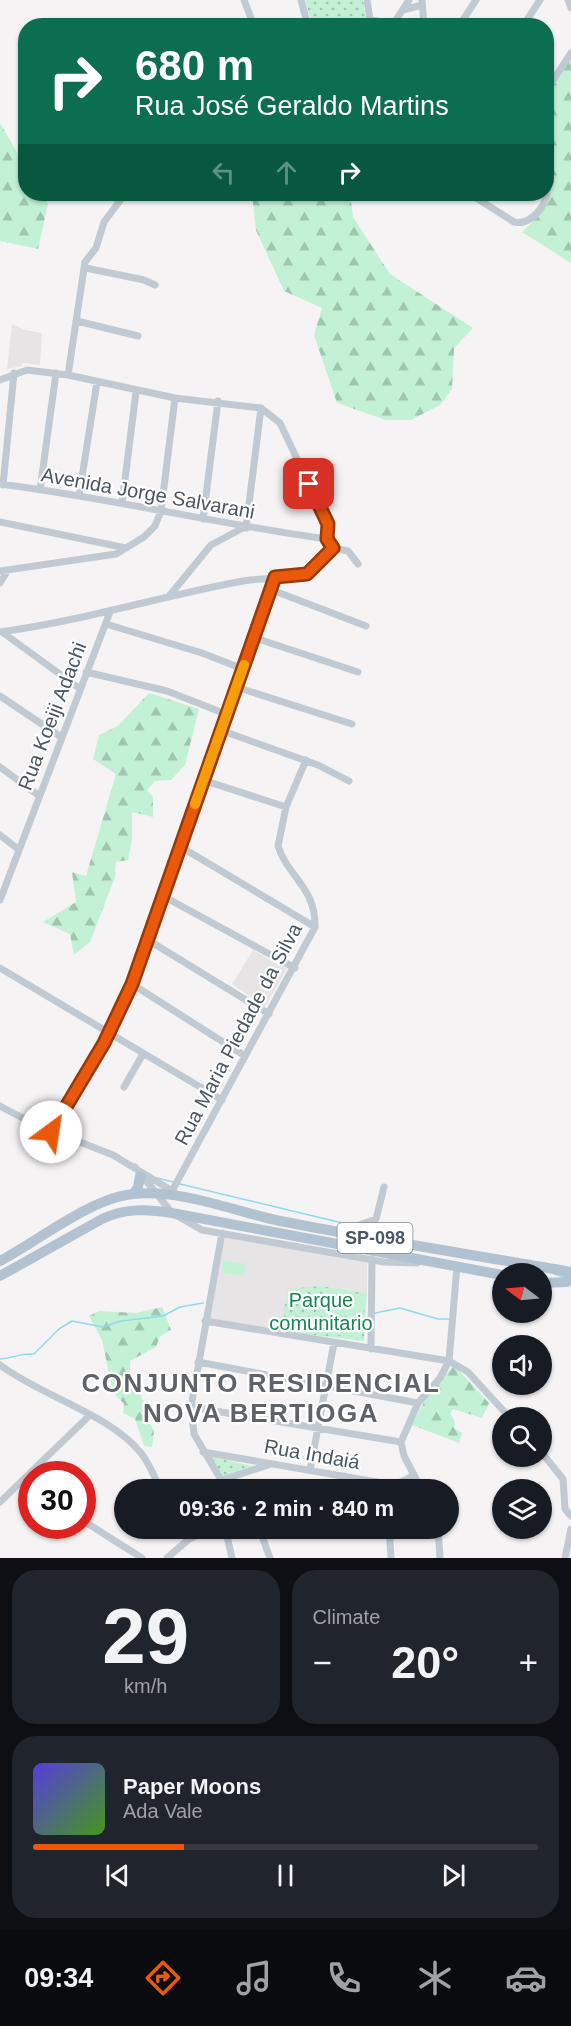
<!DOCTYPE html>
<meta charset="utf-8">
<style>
:root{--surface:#171b24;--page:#20242c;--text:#f1f3f6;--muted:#9ea1a6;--line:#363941;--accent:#ea580c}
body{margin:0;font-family:Arial,sans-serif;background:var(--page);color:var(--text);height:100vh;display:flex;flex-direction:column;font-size:22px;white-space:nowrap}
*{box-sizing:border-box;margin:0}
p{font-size:20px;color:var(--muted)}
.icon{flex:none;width:33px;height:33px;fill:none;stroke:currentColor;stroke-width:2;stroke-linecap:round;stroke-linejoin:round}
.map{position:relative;height:1558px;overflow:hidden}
.drawer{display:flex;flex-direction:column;gap:12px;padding:12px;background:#0d0f14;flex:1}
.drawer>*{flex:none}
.banner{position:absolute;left:18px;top:18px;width:536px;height:183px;border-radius:24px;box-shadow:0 2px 4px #0004;background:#0b6e4f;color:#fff;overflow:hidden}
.needle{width:39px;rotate:286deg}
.controls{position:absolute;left:492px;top:1263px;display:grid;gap:12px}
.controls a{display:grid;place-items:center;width:60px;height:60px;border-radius:50%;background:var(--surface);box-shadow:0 2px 4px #0004;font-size:30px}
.speed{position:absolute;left:18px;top:1461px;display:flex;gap:12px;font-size:30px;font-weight:700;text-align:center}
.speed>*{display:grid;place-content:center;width:78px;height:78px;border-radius:50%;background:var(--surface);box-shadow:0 2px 4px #0004;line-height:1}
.speed .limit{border:9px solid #d22;background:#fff;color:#111}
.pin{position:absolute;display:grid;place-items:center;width:51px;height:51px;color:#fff;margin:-26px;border-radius:12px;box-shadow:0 3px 9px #0006}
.me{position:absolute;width:66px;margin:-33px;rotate:31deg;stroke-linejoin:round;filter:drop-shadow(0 0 4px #0008)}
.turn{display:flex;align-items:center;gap:21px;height:126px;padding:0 18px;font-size:27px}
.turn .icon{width:78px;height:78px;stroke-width:2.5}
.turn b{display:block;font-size:42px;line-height:51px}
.lanes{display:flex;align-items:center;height:57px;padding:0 18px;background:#0003;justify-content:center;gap:30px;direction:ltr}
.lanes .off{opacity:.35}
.big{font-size:45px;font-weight:800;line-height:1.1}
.drawer .tile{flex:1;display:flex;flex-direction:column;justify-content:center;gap:9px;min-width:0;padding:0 21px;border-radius:24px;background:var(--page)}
.drawer .dial{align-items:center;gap:0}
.dial b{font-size:78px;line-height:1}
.song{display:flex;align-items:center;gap:18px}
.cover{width:72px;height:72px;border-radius:9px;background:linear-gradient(135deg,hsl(250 70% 55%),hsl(100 70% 35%))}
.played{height:6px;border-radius:3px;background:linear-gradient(90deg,var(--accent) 30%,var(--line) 30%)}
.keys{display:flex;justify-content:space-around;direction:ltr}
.heat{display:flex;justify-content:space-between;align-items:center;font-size:33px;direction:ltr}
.drawer .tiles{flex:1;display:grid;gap:12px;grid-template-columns:1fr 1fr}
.tile:last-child{grid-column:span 2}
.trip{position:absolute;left:114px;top:1479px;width:345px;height:60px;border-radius:30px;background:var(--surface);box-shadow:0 2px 4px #0004;font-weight:800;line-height:60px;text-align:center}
.dock{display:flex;height:96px;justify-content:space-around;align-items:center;background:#090b0e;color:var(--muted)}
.dock .icon{width:42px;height:42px}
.dock .current{color:var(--accent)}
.dock b{font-size:27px;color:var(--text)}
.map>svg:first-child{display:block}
.education{fill:#e6e4e5}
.grass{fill:url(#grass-dots)}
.forest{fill:url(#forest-firs)}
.garden{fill:#c3f1d5}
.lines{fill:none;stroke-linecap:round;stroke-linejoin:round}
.stream{stroke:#90daee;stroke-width:1.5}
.minor{stroke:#c1cad2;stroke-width:7}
.primary{stroke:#b3c2d1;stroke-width:10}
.route-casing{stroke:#983908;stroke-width:15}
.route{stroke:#ea580c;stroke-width:10}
.slow{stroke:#f59e0b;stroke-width:10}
.labels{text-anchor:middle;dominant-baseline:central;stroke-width:4.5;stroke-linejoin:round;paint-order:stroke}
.shield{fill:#fff;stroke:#808990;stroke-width:1.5}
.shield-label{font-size:18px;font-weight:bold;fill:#4a5661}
.street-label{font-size:20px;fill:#4a5661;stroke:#fff}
.park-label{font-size:20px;fill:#17864f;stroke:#fff}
.district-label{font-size:26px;font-weight:bold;letter-spacing:1.5px;fill:#5f6368;stroke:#fff}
</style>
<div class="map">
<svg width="571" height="1558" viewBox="0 0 571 1558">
<defs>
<pattern id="grass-dots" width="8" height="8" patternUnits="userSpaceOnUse" patternTransform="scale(1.5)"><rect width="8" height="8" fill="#c3f1d5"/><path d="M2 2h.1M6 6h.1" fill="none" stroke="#a0c6b0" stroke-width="1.8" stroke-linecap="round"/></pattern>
<pattern id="forest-firs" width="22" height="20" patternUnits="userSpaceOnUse" patternTransform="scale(1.5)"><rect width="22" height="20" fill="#c3f1d5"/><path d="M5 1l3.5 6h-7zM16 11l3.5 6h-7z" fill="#a0c6b0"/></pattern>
</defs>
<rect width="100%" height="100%" fill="#f5f3f3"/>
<path class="education" d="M12,324L25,330L42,333L40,365L22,363V366L7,369Z
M253,950L282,967L285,965L288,967L265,1007L232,984Z
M225,1237L367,1263V1293L321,1286L280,1331L209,1319Z"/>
<path class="grass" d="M305,0H363L367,25H312Z
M321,1286L367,1293L364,1341L280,1331L288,1289Z
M209,1456L257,1467L222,1477Z"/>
<path class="forest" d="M571,58V263L522,232C534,221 563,192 546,177V95Z
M0,123L25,166L26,194H41L48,204L38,249L0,241Z
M252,194H278L283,199L292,194H350L353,217L390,274L473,328L454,348L452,389L440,405L411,420H386L337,403L314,335L322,308L284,291L256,230Z
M149,693L199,709L185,765L171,780L155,781L147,790L153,797V817L132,812V839L128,860L116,862L115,877L90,942L74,955L70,934L43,922L76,902L72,872L86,876L116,774L93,759L99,735L118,726Z
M162,1307L171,1330L160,1336L156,1347L130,1361V1373L148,1411L147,1417L154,1431L152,1447L144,1446L135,1419L123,1413L124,1404L113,1392L102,1340L89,1316L99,1311L136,1313Z
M454,1365L489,1403L482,1418L453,1409L450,1413L455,1422L454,1428L462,1433L459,1443L412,1425L425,1400Z"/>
<path class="garden" d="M223,1260L246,1264L243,1276L221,1272Z
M325,1289L366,1295L363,1315L322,1310Z
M335,1318L362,1323L359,1338L332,1334Z"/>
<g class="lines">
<path class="stream" d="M157,1178L173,1182
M180,1184L351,1225
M361,1228L406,1239
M554,1274L564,1277
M375,1313L400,1308L438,1319H449
M0,1359C13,1358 21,1353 34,1354L59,1329L72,1321L103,1327L121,1321L163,1316L180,1307L203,1303"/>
<path class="minor" d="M244,0L254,26
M301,0L308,26
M367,0L371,26
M422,0L424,26
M568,0L571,8
M403,10L422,5
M371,20L387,23L395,21
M392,26L409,0
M459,26L476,0
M523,26L540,0
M546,91L571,53
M470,194L514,222C532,227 553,199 546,182
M86,268L144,280L155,285
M77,321L138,336
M68,375L85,262L96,248L104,222L125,194
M0,380L27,370L68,375L175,398L261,408L280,423L328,524L327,539
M0,484C110,498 217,524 327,539
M3,485L14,373
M40,490L56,373
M79,496L97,382
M122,503L136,392
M203,519L218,401
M0,522L126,548
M246,528L261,408
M0,571L116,554L144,537L155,526L161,511L175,398
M0,583L8,570
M272,590L366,626
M170,595L211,545L243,528
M106,624L202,653L243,669
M0,632C82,621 161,596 243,581C260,577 293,581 307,574C318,569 325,558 333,548L348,551L358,564
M2,632L79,688
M255,638L358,672
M86,672L167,691L226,714
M236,687L352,724
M0,696L61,737
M220,730L318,765L349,781
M0,767L38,795
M203,780L286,807
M0,835L18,849
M181,847L315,927
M163,896L295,968
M0,900L110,612
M148,940L269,1014
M0,968L222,1100
M132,984L245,1056
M124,1087L143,1054
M0,1106L34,1124L113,1155L174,1192
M51,1132L104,1043L132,984L275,577
M135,1167L172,1213L202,1230L384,1262L417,1263
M172,1191L315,927C316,887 287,876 278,846L286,807L306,760
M340,1232L376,1219L384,1187
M222,1233L191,1407L194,1434L227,1490
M205,1321L449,1361L468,1372L510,1418
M371,1349L372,1259
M198,1362L418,1403
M0,1365C41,1396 108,1413 141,1453C149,1463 155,1478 161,1490
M191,1407L401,1442
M203,1452L388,1484L401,1482L414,1475
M542,1453L563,1479L565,1509L571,1516
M310,1470L334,1343
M344,1476L347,1490
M222,1480L271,1464
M408,1490L418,1483
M422,1490L404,1456L401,1442L418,1403L440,1378L449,1361L457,1266
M0,1502L90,1415
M82,1520L142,1558
M183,1528L189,1539
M225,1528L232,1558
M259,1528L270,1558
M389,1528L391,1558
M438,1528L440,1558
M262,1535L281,1528
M167,1558L189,1539L214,1528
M565,1558L571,1529"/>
<path class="primary" d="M134,1193L138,1187L140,1176
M0,1261C38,1241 91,1198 133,1194C182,1189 233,1211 280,1221C377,1240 474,1255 571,1272
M0,1276L102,1219C125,1208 147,1209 172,1213L502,1275
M542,1283L567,1282L570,1278L567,1272"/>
</g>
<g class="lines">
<g class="route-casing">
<path id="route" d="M51,1132L104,1043L132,984L275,577L307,574L333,548L327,539L328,524L309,484"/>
</g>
<use href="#route" class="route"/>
<path class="slow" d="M195,804L244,665"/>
</g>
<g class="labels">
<rect class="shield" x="337.5" y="1223" width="75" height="30" rx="4.5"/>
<g class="shield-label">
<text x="375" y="1238">SP-098</text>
</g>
<g class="street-label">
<text transform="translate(148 493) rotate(10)">Avenida Jorge Salvarani</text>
<text transform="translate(52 716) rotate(-69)">Rua Koeiji Adachi</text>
<text transform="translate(238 1034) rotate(-62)">Rua Maria Piedade da Silva</text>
<text transform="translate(312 1454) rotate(10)">Rua Indaiá</text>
</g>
<g class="park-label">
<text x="321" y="1300">Parque<tspan x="321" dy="23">comunitario</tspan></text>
</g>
<g class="district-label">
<text x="261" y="1383">CONJUNTO RESIDENCIAL<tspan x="261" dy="30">NOVA BERTIOGA</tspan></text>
</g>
</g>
</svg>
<div class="controls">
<a><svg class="needle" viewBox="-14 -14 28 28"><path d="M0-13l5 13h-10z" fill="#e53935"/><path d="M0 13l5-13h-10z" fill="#9ea1a6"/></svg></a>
<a><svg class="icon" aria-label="sound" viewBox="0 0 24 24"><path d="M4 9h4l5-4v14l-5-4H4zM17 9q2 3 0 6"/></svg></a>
<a><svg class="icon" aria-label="search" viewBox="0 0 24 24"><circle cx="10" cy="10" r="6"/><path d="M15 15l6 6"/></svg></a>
<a><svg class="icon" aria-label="layers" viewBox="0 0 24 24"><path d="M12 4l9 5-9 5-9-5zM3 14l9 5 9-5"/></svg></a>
</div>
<div class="speed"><div class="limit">30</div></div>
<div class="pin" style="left:309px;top:484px;background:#d93025"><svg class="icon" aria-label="arrive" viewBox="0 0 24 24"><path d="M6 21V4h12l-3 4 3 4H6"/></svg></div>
<svg class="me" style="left:51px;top:1132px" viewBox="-20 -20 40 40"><circle r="19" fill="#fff"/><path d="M0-13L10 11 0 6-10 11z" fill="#ea580c"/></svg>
<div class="trip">09:36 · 2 min · 840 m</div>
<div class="banner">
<div class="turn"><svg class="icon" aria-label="right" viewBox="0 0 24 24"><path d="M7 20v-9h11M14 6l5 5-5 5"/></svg><div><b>680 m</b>Rua José Geraldo Martins</div></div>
<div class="lanes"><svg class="icon off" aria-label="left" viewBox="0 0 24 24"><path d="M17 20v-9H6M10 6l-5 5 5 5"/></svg><svg class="icon off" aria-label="ahead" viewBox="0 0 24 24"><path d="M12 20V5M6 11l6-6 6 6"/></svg><svg class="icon" aria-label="right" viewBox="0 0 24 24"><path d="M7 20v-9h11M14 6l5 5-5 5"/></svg></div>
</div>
</div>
<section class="drawer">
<div class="tiles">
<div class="tile dial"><b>29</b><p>km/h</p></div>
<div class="tile"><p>Climate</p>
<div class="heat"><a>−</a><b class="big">20°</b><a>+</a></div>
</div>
<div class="tile">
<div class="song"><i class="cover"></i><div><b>Paper Moons</b><p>Ada Vale</p></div></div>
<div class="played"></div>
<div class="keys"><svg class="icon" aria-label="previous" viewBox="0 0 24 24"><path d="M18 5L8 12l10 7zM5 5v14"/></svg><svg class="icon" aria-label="pause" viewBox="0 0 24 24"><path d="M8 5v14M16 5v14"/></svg><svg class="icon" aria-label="next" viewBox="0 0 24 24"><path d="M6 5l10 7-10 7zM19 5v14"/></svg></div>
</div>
</div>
</section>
<nav class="dock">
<b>09:34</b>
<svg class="icon current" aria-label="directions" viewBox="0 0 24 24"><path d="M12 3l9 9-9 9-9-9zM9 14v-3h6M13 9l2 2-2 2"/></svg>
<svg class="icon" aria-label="music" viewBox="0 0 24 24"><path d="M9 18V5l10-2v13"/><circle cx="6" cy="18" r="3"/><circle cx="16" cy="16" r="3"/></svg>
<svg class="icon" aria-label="phone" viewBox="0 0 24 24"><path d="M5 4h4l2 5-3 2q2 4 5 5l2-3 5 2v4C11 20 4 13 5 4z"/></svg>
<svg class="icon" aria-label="climate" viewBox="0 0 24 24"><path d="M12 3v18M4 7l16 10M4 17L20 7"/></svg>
<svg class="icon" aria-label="car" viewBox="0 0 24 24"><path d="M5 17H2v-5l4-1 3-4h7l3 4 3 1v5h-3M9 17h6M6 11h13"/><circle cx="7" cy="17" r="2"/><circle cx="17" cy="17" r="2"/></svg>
</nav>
